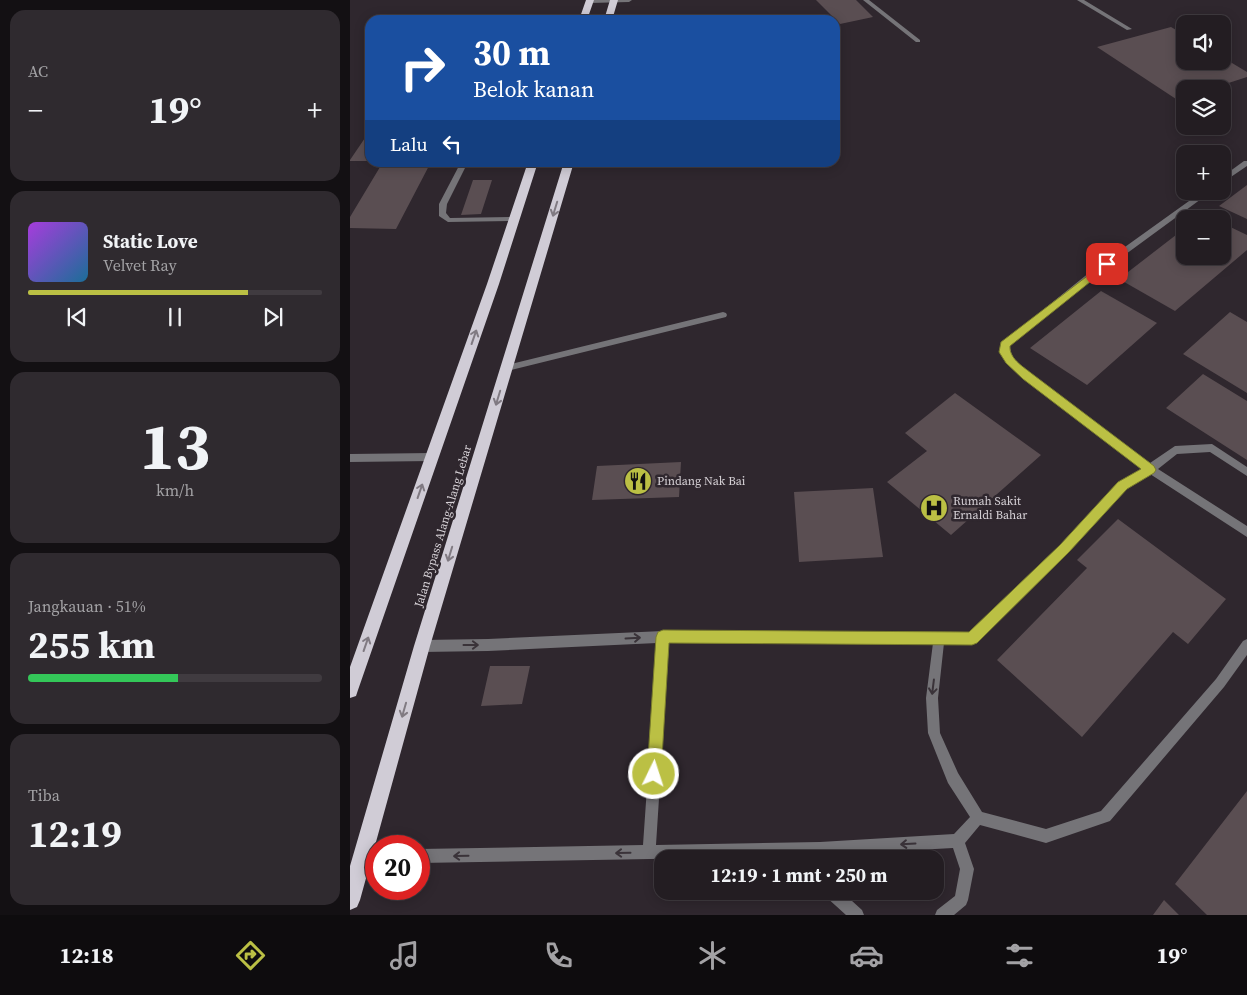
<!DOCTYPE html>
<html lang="id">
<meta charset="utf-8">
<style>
:root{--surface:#231d22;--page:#2f2a2f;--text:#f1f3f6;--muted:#a3a2a5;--line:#403b40;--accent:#bbc044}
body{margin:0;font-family:"Source Serif 4",serif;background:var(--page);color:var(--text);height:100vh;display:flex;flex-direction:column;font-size:19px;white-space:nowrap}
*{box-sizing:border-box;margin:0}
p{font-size:16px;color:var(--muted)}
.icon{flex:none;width:28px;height:28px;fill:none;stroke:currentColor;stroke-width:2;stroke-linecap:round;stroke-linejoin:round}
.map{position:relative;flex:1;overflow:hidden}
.panel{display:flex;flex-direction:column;gap:10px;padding:10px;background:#131013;width:350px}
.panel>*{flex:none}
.hud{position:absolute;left:15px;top:15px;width:475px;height:152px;border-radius:15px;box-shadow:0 2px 12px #0003,0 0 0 1px var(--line);background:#1a4fa0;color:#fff;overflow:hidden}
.fabs{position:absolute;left:826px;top:15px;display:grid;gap:10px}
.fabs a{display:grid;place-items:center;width:55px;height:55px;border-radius:10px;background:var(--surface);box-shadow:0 2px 12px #0003,0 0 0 1px var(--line);font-size:25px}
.speed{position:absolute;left:15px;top:835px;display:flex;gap:10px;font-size:25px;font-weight:700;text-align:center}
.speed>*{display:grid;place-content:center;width:65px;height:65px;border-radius:50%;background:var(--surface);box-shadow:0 2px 12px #0003,0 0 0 1px var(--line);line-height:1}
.speed .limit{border:8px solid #d22;background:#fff;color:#111}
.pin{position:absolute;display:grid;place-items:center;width:42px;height:42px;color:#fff;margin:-21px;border-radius:10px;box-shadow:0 2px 8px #0006}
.me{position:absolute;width:55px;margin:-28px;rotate:4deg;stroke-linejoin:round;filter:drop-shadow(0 0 4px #0008)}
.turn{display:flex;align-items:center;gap:18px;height:105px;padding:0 25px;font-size:22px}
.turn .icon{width:65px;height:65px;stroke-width:2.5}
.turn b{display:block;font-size:35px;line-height:42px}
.then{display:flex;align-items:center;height:48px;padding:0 25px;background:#0003;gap:10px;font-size:19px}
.big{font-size:38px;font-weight:700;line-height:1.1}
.panel .tile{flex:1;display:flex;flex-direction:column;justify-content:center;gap:8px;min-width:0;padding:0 18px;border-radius:15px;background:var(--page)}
.panel .dial{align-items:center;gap:0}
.dial b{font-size:65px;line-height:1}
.song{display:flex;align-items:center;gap:15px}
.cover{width:60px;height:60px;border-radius:8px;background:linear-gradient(135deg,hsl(280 70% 55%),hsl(200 70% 35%))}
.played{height:5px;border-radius:2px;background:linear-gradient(90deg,var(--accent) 75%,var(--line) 75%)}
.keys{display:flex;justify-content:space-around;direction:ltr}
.heat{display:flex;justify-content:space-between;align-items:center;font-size:28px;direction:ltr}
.charge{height:8px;border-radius:4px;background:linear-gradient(90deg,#34c759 51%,var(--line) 0)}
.trip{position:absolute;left:304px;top:850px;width:290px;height:50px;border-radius:15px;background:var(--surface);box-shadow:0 2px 12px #0003,0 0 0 1px var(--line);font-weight:700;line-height:50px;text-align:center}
.tab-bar{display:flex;height:80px;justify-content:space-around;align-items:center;background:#0e0c0e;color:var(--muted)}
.tab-bar .icon{width:35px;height:35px}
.tab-bar .on{color:var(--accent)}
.tab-bar b{font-size:22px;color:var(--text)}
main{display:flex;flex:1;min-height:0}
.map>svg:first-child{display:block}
.building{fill:#5a4e52}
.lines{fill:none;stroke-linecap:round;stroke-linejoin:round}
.service{fill:#757478;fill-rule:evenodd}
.minor{fill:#757478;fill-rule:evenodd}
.trunk{fill:#d0ccd6;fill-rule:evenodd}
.oneway{stroke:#807a82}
.oneway2{stroke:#3a3339}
.route{fill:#bbc044;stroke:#7a7d2c}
.labels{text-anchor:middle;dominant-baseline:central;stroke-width:5;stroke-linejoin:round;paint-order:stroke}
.poi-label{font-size:12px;fill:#d6d1d6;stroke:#2f272e;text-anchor:start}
.street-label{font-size:12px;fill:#d6d1d6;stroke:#2f272e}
</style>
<main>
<section class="panel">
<div class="tile"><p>AC</p>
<div class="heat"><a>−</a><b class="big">19°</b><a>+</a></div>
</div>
<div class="tile">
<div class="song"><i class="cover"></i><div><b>Static Love</b><p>Velvet Ray</p></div></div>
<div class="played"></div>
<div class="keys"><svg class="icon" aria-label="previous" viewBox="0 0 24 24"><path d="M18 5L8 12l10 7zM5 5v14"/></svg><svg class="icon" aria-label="pause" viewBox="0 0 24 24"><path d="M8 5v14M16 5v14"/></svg><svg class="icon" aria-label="next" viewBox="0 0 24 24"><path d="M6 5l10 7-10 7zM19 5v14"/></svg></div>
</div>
<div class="tile dial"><b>13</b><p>km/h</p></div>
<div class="tile"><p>Jangkauan · 51%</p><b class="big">255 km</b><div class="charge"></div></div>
<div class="tile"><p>Tiba</p><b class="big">12:19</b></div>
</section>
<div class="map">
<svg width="897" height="915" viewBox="0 0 897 915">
<rect width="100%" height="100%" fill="#2f272e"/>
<path class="building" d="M466,0H506L523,17L490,24Z
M821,27L835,35V61H872V57L897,72V77L860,89H835V96L826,99L747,47Z
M19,132L20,161H0V160Z
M33,162H81L46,229L0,228V217Z
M123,180H142L131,214L111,215Z
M897,185V219L869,206Z
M872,223L897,235V250L825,311L769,279L835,228V256H872Z
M751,291L807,323L737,385L680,348Z
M880,312L897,322V393L833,354Z
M853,374L897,401V460L816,408Z
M605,393L691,455L601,535L537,482L577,451L555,433Z
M331,462L329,497L242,500L247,466Z
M523,488L533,557L449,562L444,492Z
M768,519L876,599L838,644L823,632L732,737L647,660L737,568L727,560Z
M140,666H180L172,704L131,706Z
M897,791V915H857L825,884Z
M814,900L829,915H803Z"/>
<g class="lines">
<path class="service" d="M513,0H519L570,40V42H566Z
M727,0H734L782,29L777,30Z
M894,161H897V166L872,183V177Z
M111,162H118L97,204L96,213L100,218L164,217L168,219L167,221L98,222L89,216V204Z
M853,191H862L746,276L660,345C660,359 671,365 680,374L800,463L825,446L862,444L897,467V476L860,452L827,454L808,469L897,526V537L800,474L777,488L718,551L626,642L622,644L594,643L588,698L590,733L608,773L632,812L696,829L751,811L866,679L893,641L897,639V655L874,687L760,821L696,843L630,825L615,843L624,869L618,900L616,905L604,915H585L587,910L605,896L610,869L603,848L478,855L479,859H465L464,856L69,863V849L293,845L307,643L138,651L72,652L68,650L66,646L68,642L72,640L138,639L313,631L620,632L710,545L769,482L792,469L666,372L654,358L651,344L740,272ZM319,643H583L576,698L578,733L598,783L620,817L604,834L470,842L306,845Z
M373,312L376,313L377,315L376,317L157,371L152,368L157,365Z
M82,453L86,454L87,457L86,460L82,461L0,462V454Z
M473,891H491L512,910L514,915H496L475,896Z"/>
<path class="minor" d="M238,0H282L279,2L240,3Z"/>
<path class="trunk" d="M236,0H244L237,20H229Z
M260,0H268L262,20H254Z
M178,162H188L149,284L8,690L6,696L0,698V667L137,284Z
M214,162H224L80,646L10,900L7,907L0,910V866L64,646Z"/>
</g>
<defs><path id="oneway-shaft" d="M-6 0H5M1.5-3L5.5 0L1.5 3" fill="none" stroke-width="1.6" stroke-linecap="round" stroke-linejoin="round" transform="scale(1.25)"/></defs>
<g class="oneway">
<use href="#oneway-shaft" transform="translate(205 209) rotate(107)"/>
<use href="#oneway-shaft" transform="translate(124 337) rotate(-71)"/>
<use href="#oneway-shaft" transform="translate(148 398) rotate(107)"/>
<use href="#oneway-shaft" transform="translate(70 491) rotate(-71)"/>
<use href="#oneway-shaft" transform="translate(100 554) rotate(107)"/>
<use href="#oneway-shaft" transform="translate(16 644) rotate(-71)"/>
<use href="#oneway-shaft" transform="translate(54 710) rotate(106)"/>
</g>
<g class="oneway2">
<use href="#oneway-shaft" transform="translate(283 638) rotate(-3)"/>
<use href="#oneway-shaft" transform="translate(121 645)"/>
<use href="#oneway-shaft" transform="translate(583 687) rotate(97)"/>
<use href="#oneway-shaft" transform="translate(558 844) rotate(177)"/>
<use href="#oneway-shaft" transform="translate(273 853) rotate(179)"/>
<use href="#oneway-shaft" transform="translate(111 856) rotate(179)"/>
</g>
<path class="route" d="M757,261L762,264L760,266L660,346C659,358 672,366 681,373L804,466L806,470L804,473L777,489L719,552L627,643L622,645L319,643L311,774L309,779L304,781L299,779L297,774L306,637L308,632L313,630L619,632L710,545L768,482L791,469L673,379L656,363L649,352L651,342Z"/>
<defs>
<g id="restaurant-disc" transform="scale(1.4375)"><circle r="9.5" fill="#bbc044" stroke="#2f272e"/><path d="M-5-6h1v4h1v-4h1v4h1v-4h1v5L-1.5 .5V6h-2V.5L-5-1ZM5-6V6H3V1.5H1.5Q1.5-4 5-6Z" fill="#111"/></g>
<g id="hospital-disc" transform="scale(1.4375)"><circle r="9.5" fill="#bbc044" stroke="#2f272e"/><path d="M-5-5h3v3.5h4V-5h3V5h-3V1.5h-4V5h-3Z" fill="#111"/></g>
</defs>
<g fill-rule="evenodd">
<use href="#restaurant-disc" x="288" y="481"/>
<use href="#hospital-disc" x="584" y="508"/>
</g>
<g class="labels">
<g class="poi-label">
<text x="307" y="481">Pindang Nak Bai</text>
<text x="603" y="501">Rumah Sakit<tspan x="603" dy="14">Ernaldi Bahar</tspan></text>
</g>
<g class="street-label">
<text transform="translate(93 526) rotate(-73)">Jalan Bypass Alang-Alang Lebar</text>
</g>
</g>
</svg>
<div class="fabs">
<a><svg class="icon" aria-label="sound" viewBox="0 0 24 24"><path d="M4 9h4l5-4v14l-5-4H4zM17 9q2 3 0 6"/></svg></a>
<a><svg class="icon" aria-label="layers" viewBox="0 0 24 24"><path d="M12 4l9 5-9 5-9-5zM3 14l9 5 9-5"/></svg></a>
<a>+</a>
<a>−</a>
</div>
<div class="speed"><div class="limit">20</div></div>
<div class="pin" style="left:757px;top:264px;background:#d93025"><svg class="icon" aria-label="arrive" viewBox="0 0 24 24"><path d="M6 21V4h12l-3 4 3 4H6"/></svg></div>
<svg class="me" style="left:304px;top:774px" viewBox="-20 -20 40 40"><circle r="17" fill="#bbc044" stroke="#fff" stroke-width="3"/><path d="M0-11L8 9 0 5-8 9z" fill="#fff"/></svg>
<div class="trip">12:19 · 1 mnt · 250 m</div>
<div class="hud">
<div class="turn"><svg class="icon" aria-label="right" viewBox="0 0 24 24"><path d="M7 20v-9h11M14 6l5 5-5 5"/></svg><div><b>30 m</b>Belok kanan</div></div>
<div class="then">Lalu<svg class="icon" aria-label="left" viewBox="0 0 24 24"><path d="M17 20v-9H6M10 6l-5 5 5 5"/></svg></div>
</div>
</div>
</main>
<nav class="tab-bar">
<b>12:18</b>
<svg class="icon on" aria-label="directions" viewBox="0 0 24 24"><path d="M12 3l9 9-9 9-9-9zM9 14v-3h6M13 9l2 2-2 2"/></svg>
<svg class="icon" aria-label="music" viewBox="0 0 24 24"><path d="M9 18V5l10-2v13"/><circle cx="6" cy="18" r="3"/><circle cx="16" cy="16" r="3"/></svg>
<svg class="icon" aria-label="phone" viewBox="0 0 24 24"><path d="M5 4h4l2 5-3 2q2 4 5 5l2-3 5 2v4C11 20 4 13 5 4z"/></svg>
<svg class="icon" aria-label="climate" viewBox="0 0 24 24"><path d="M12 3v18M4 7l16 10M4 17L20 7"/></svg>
<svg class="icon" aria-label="car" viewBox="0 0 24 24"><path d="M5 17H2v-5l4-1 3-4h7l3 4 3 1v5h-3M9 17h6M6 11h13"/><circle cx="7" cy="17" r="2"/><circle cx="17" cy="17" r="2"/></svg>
<svg class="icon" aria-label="filters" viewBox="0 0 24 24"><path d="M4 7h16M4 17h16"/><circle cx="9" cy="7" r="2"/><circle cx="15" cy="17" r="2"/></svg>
<b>19°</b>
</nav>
